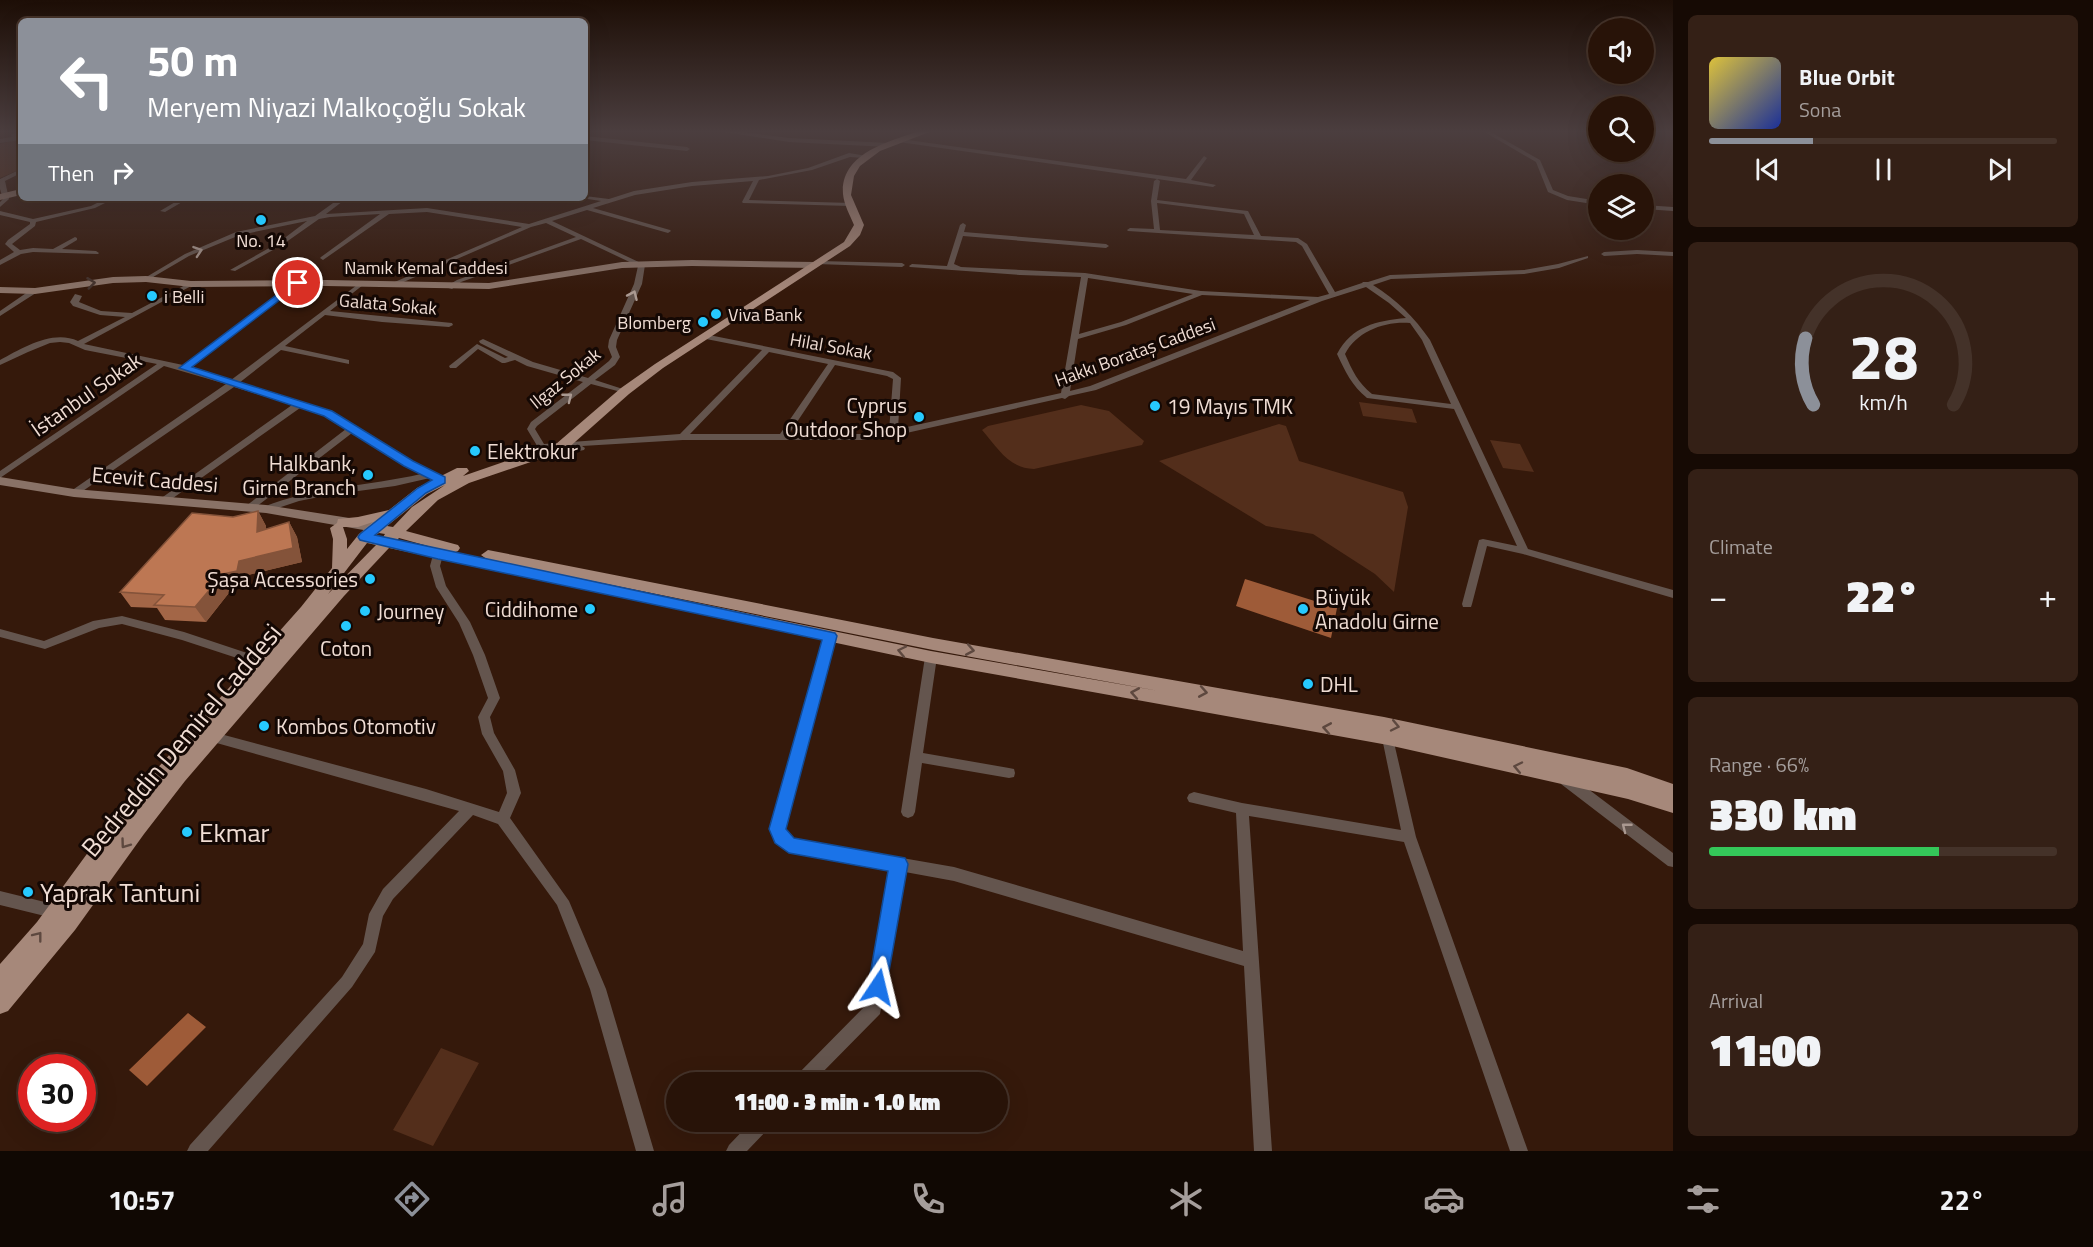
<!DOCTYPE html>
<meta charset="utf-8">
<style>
:root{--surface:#281308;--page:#342016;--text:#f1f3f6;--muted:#a59e9c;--line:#443229;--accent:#8c9099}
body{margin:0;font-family:"Titillium Web",sans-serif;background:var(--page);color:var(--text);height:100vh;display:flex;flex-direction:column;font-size:22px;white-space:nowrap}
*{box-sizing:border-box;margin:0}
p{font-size:20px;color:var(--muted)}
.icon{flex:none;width:33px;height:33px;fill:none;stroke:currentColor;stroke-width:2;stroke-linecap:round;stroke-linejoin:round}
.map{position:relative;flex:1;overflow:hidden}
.drawer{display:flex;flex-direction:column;gap:15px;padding:15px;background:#160a04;width:420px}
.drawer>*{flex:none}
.guide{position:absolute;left:18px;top:18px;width:570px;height:183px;border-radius:9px;box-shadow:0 6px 24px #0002,0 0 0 2px var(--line);background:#8c9099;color:#fff;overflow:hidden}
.buttons{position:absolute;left:1588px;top:18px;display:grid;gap:12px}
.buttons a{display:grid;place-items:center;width:66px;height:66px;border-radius:50%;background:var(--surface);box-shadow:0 6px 24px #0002,0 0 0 2px var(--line);font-size:30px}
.speed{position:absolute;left:18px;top:1054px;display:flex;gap:12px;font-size:30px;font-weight:700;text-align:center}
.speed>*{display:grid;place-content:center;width:78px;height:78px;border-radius:50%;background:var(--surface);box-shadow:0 6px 24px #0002,0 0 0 2px var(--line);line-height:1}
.speed .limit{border:9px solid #d22;background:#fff;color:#111}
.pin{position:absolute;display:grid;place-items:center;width:51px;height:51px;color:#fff;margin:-26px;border:3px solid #fff;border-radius:50%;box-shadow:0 2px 6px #0007}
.me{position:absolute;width:66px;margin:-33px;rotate:10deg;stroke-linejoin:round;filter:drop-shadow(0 0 4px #0008)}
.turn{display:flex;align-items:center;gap:21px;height:126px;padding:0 30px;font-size:27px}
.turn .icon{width:78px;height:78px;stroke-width:2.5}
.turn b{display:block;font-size:42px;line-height:51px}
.then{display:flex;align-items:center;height:57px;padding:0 30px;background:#0003;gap:12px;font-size:22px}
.big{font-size:45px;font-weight:800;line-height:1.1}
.drawer .tile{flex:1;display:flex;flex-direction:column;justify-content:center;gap:9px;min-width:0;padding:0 21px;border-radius:9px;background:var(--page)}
.drawer .dial{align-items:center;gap:0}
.dial svg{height:156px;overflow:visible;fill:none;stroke:var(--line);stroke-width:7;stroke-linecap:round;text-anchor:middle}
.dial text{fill:var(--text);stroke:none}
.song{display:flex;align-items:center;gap:18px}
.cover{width:72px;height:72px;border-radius:9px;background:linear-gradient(135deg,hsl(50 70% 55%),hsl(230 70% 35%))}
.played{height:6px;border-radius:3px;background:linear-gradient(90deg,var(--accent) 30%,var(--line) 30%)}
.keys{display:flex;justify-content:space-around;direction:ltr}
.heat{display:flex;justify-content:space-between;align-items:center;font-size:33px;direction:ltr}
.charge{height:9px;border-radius:4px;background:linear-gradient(90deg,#34c759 66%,var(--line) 0)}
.trip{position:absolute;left:666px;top:1072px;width:342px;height:60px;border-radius:30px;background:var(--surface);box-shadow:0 6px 24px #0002,0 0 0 2px var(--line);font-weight:800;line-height:60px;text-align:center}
.tabs{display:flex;height:96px;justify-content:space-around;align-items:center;background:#100803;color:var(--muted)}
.tabs .icon{width:42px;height:42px}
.tabs .selected{color:var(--accent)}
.tabs b{font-size:27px;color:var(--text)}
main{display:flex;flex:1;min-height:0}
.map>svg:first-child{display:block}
.green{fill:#532e1b}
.water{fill:#9e5b38}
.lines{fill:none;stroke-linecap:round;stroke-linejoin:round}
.street{fill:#64554e;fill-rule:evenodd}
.secondary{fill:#897267;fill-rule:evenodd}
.primary{fill:#a6887a;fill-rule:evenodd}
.wall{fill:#a36647}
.shaded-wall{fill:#84533a}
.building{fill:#bd7753;stroke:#84533a;stroke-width:1.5}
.oneway{stroke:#aa9991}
.oneway2{stroke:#43322c}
.oneway3{stroke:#5d483f}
.route{fill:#1a73e8;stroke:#114b97;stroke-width:1.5}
.poi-dot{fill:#26c9fe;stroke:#140804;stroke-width:2}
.labels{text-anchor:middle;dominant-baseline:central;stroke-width:6;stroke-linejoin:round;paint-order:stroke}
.far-poi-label{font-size:18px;fill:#f0ddd4;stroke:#140804;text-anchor:start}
.far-street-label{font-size:18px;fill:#f0ddd4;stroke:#140804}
.street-label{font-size:21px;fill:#f0ddd4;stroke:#140804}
.poi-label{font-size:21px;fill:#f0ddd4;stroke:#140804;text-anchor:start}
.near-street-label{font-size:26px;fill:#f0ddd4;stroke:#140804}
.near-poi-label{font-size:26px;fill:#f0ddd4;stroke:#140804;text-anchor:start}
</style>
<main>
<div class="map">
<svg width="1673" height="1151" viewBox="0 0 1673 1151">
<rect width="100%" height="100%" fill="#35190b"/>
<path class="green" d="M15,140L17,152L21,153V169L0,178V144Z
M1359,402L1412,409L1417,423L1363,416Z
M1081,405L1109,411L1144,441L1142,445L1034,469C1008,468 998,448 982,430L988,426Z
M1279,424L1286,426L1299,461L1403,492L1408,507L1394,592L1375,574L1313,534L1266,526L1159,461Z
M1490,440L1520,444L1534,472L1503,468Z
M441,1048L479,1063L433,1146L393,1130Z"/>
<path class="water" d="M1245,579L1337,608L1331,638L1236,606Z
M188,1013L206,1027L147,1086L129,1070Z"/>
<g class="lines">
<path class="street" d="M18,131H21V134L18,136H21V140L0,143V139L12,137L11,135Z
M718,131H734L789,138L889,143L892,145L889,147L789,142Z
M1483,131H1489L1540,160L1553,190L1568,196L1599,201V205L1567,200L1548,192L1536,162Z
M585,136L687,147L690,149L687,151L585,140Z
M901,139L1186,179L1204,156L1207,158L1191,180L1216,185L1213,187L899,142Z
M849,153L867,156L864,158L850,157L812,170L759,180L749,200L852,203V205L850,206L743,203L742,202L753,181L692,186L635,195L593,208L670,230L671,231L668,233L587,210L552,221L645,265L642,284L617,340L616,347L620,357L615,365L595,380L629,391L625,393L591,384L537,426L535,429L544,444L680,434L762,350L701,338L700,336L704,334L893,372L901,378L898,429L1061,393L1081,277L1020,275L910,267L909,266L912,264L947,266L960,225L963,223L966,225L964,232L1106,244L1109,246L1106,248L963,236L954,264L961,267L1085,273L1201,291L1318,297L1329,294L1302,246L1296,242L1128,231L1127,230L1130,228L1154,229L1151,201L1154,181L1157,179L1160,181L1157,200L1248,211L1261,236L1298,238L1307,244L1335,292L1362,283L1363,282H1368L1390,275L1524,270L1558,264L1588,256V258L1559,268L1524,274L1391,279L1373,285C1397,300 1414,317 1430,340L1528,549L1673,590V598L1523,554L1487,546L1472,604L1471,607H1463L1462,604L1479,540L1483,539L1517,546L1454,409L1367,398C1352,386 1345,371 1337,354C1352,326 1376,321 1406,318L1389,303L1366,287L1322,301L1096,390L1069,396L1065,399L1062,398L893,436L862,440H683L582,446L585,448L584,450L546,458L543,457L541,455L543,453L578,446L539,449L527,429L531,422L583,382L527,366L515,360L505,363H502L478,349L456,368H450L449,366L477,344L505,358L508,357L480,343L479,341L483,339L533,362L588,378L609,361L612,357L608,347L609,340L634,284L638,266L581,239L461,282L452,289L445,287L457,280L576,237L546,223L531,227L392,287L390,286V284L522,227L427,212L389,214L323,260L320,258L321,257L380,214L330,217L319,219L282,245L235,271L230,270L278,243L307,221L240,235L189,256L148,280L143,279L185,254L236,232L315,216L340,198H347L326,214L427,208L529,224L601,201L581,198H585V196L609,199L634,191L692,182L768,176L808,168ZM1157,203L1244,214L1254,235L1160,230ZM1088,278L1193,294L1121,322L1079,334ZM1202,295L1310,300L1090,386L1070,391L1078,339L1126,325ZM1410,323L1422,340L1451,404L1372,394C1358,383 1352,370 1345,354C1357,331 1385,321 1410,323ZM769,352L828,364L780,434H690ZM835,365L887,376L893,379L889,431L862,434H789Z
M21,169V173L5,181L9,199L0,207V202L3,199L0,189V179Z
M107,198H115L95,208L36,222L35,226L12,244L20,250L33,248L53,249L75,237L77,238V240L62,249L96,251L99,253L98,254L33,252L21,254L0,265V260L14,252L5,244L8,240L30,224V222L0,215V211L33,219L91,206Z
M182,198H189L165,212L160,211Z
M1644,205L1673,207V211L1644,209Z
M1637,250L1673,252V256L1637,254L1604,256L1601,254L1604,252Z
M819,261L902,263L905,265L902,267L817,264L816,263Z
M191,282L195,284L193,285L84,344L183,365L298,281L302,283L300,284L190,367L231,380L361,282L363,283V285L330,311L452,323L453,325L449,327L382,322L325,315L285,346L349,360V364L281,350L239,383L331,412L411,462L444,478L446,480L444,482H438L430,478L395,486L329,495L299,501L266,512L263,511L261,509L263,507C314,487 368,486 421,474L405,466L352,433L252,510H246L244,508L246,506L346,429L325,416L300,408L166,503H160L158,501L160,499L292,405L234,387L77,495H71L69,493L71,491L226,384L164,366L0,478V471L157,364L85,350L69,343L60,342L50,343L28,352L0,365V360C22,348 53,329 78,341L125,317L100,315L73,306L70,302L75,294L82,296L79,302L101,311L132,313Z
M32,289L39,291L0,316V311Z
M438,552L443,555L440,566L446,586L470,622L485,655L500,698L490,717L494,733L515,770L521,793L510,818L569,901L606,989L654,1151H636L590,989L557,905L498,824L473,815L393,899L383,916L375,952L352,987L208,1151H187L190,1145L342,977L363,944L369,914L383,889L459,811L213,742L209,741L207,737L209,733L213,732L426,789L499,812L507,793L503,771L482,734L478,717L488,698L473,655L459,623L436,587L430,566L433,555Z
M122,616L184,632L265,659L267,662L265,665L261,666L182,640L122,624L99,628L45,649L0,637V629L44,641L93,621Z
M830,632L834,633L836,636L785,829L793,839L954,867L1243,951L1236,813L1189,802L1187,798L1189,794L1194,792L1242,803L1401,830L1382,738L1384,734L1388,733L1392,734L1416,837L1528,1151H1510L1404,842L1249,816L1272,1151H1254L1244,966L954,881L905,872L880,1014L812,1083H793L795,1077L867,1004L891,869L789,851C779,847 775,839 771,829L824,636L826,633Z
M931,653L935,654L937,657L923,753L1009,768L1014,769L1015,773L1014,777L1009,778L922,763L915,812L913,816L908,818L903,816L901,812L925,657L927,654Z
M1566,774L1571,776L1673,853V867L1668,866L1561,784L1560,780L1561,776Z
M0,891L57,905L62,907L64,912L62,917L57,919L0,905Z
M751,1122H771L769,1128L747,1151H726L729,1145Z"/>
<path class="secondary" d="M21,189V195L0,200V194Z
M692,260L815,262L820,265L815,268L692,266L622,268L489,289L326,286L191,287L146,282L113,283L35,294L0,293V287L35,288L113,277L146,276L191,281L326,280L489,283L622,262Z
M0,477L74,489L266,505L375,522L382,527L375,532L266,513L74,497L0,485Z"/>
<path class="primary" d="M920,131H932L880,151L860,166L854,176L851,195L864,225L860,235L850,246L663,368L629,394L566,450L469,483L438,500L406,531L458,545L460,548L458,551L453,553L399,538L397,540L438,550L931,651L1159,691L933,650L488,560L481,555L488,550L933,638L1384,717L1627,768L1673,784V813L1628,799L1388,745L931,663L389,548L344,596L185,781L144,834L75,930L8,1011L0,1014V964L37,922L114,817L301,607L332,568L333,539L330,528L337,523L338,519L358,517L389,510L417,488L457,468H467L469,471L463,476L556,444L621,388L655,364L844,242L854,225C850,215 844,205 843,194C840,153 890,141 920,131ZM445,485L412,507L393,527L387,526L427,494ZM373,522L359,534L347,549V539L343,527H358ZM379,533L385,534L383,537L376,535ZM367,543L376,545L328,594Z"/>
</g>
<path class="wall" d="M258,511L266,526V529L289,522L297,537L302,562L248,575L246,586L232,589L206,622L165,620L157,608L131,607L120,592L233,517Z"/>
<path class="shaded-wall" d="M258,511L266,526V546L257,532Z
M289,522L297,537L302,562L248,575L246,586L232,589L206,622L195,607L223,574Z"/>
<path class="building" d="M258,511L257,532L289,522L293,548L239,561L237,571L223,574L195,607L154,605L164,595L120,592L192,513L233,517Z"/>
<defs><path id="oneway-chevron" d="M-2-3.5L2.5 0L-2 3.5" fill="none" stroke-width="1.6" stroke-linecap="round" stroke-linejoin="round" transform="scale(1.5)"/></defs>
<g class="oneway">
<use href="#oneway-chevron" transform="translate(198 251) rotate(-19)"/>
<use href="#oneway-chevron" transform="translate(633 295) rotate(-66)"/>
<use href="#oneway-chevron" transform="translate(568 397) rotate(-38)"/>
<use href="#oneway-chevron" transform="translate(1626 827) rotate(-142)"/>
</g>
<use class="oneway2" href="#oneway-chevron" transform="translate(91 283) rotate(-7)"/>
<g class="oneway3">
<use href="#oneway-chevron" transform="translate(970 650) rotate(10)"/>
<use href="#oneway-chevron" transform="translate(902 651) rotate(-168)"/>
<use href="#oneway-chevron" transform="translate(1203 692) rotate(10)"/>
<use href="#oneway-chevron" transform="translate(1135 693) rotate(-170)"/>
<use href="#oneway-chevron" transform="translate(1395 726) rotate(12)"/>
<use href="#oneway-chevron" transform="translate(1327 728) rotate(-170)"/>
<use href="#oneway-chevron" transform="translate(1518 767) rotate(-168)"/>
<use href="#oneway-chevron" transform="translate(125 844) rotate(126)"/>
<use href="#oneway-chevron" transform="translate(38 936) rotate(-52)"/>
</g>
<linearGradient id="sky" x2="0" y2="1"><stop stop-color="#1d0e06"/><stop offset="0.45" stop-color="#4b3e3f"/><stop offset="1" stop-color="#4b3e3f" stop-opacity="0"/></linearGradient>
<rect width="1673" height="292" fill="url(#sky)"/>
<path class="route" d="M295,281L302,283L192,367L332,411L413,461L445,477V483L426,493L375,535L835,633L837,636L786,829L794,838L905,858L908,864L885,994L878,997L871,994L868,987L888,871L789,853L775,843L769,829L822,640L438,559L360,540L358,537L360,534L418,488L432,480L404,466L324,416L179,368Z"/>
<g class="poi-dot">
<circle cx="261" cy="220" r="6"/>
<circle cx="152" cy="296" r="6"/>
<circle cx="716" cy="314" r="6"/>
<circle cx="703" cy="322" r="6"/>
<circle cx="1155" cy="406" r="6"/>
<circle cx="919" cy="417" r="6"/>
<circle cx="475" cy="451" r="6"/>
<circle cx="368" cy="475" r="6"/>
<circle cx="370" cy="579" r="6"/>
<circle cx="590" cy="609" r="6"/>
<circle cx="1303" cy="609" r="6"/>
<circle cx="365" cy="611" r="6"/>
<circle cx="346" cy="626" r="6"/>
<circle cx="1308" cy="684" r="6"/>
<circle cx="264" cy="726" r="6"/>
<circle cx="187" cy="832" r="6"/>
<circle cx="28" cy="892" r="6"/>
</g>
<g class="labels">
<g class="far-poi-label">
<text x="261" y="240" text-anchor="middle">No. 14</text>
<text x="164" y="296">i Belli</text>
<text x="728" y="314">Viva Bank</text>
<text x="691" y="322" text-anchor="end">Blomberg</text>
</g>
<g class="far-street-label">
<text x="426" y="267">Namık Kemal Caddesi</text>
<text transform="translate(388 304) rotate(5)">Galata Sokak</text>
<text transform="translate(831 346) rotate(10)">Hilal Sokak</text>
<text transform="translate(1135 352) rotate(-20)">Hakkı Borataş Caddesi</text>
<text transform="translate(565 378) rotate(-39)">Ilgaz Sokak</text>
</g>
<g class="street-label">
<text transform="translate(86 394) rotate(-35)">İstanbul Sokak</text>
<text transform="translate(155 479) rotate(5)">Ecevit Caddesi</text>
</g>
<g class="poi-label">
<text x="907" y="405" text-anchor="end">Cyprus<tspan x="907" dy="24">Outdoor Shop</tspan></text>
<text x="1167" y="406">19 Mayıs TMK</text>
<text x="487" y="451">Elektrokur</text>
<text x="356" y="463" text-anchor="end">Halkbank,<tspan x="356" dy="24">Girne Branch</tspan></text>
<text x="358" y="579" text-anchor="end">Şaşa Accessories</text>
<text x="1315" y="597">Büyük<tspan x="1315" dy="24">Anadolu Girne</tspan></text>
<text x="578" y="609" text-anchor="end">Ciddihome</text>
<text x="377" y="611">Journey</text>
<text x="346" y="648" text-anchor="middle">Coton</text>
<text x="1320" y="684">DHL</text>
<text x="276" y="726">Kombos Otomotiv</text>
</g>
<g class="near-street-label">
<text transform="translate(181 740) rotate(-50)">Bedreddin Demirel Caddesi</text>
</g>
<g class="near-poi-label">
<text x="199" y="832">Ekmar</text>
<text x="40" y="892">Yaprak Tantuni</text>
</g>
</g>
</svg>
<div class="buttons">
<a><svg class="icon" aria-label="sound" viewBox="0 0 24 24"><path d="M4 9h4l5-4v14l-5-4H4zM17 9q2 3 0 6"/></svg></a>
<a><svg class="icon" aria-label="search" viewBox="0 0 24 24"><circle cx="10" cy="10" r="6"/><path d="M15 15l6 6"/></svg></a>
<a><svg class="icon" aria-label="layers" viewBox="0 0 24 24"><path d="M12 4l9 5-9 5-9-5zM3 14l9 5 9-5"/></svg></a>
</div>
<div class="speed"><div class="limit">30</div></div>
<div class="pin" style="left:298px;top:283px;background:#d93025"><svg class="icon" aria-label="arrive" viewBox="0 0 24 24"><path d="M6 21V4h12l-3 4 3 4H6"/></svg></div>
<svg class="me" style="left:878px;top:987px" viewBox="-20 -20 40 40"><path d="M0-17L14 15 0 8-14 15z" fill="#1a73e8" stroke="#fff" stroke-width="4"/></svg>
<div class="trip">11:00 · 3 min · 1.0 km</div>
<div class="guide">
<div class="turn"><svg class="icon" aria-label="left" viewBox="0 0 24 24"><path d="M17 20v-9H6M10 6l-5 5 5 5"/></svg><div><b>50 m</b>Meryem Niyazi Malkoçoğlu Sokak</div></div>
<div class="then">Then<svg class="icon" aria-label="right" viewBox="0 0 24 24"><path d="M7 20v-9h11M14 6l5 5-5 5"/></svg></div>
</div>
</div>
<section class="drawer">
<div class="tile">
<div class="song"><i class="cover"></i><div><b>Blue Orbit</b><p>Sona</p></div></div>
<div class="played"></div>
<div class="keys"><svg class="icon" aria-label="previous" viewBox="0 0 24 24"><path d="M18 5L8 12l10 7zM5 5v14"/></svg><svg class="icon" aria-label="pause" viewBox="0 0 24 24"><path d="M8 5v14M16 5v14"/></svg><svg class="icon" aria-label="next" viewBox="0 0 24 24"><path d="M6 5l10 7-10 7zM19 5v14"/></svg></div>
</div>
<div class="tile dial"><svg viewBox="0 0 100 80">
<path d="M14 69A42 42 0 1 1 86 69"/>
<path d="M14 69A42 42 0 0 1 10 35" stroke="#8c9099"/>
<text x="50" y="56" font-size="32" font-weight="700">28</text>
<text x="50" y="72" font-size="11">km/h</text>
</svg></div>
<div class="tile"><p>Climate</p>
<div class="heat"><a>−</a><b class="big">22°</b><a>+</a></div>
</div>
<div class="tile"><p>Range · 66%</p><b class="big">330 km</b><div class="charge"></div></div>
<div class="tile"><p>Arrival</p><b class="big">11:00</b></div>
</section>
</main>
<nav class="tabs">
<b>10:57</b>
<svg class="icon selected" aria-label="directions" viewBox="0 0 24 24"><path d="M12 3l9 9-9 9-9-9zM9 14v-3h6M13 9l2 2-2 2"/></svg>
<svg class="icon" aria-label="music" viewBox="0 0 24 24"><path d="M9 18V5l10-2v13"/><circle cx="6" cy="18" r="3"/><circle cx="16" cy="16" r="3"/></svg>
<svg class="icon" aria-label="phone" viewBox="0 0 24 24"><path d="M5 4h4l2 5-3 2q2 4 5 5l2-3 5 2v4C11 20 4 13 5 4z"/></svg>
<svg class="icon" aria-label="climate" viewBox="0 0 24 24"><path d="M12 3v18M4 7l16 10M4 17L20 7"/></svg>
<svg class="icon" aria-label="car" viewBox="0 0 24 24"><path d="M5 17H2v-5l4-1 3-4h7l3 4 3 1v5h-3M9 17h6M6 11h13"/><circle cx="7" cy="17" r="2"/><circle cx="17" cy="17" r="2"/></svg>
<svg class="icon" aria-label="filters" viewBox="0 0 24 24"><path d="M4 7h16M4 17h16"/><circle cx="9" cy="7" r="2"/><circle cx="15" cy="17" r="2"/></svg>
<b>22°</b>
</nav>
